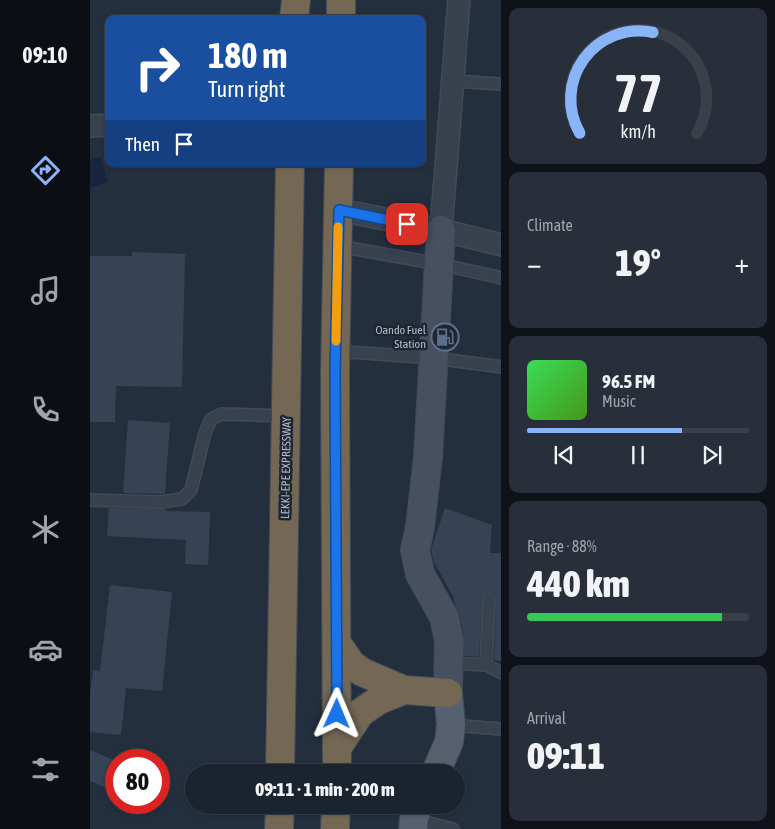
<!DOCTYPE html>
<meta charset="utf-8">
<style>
:root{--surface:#1b232e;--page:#282f3a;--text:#f1f3f6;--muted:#a0a4aa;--line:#39404a;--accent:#8ab4f8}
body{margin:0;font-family:"Asap Condensed",sans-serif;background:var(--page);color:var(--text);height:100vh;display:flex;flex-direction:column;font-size:19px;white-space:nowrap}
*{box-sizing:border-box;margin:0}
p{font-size:16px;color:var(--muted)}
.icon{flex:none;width:28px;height:28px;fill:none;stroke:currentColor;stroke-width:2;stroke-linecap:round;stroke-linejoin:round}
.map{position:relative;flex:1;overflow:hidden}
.panel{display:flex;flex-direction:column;gap:8px;padding:8px;background:#0f1319;width:274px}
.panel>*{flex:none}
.top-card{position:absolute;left:15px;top:15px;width:321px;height:152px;border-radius:10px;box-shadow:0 1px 4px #0004,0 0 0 1px var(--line);background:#1a4fa0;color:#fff;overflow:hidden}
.speed{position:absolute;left:15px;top:749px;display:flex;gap:10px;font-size:25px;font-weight:700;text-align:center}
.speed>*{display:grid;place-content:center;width:65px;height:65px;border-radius:50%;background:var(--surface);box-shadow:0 1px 4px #0004,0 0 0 1px var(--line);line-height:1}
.speed .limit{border:8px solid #d22;background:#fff;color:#111}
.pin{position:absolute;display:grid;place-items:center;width:42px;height:42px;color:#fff;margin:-21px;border-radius:10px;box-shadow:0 2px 8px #0006}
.me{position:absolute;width:55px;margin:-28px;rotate:1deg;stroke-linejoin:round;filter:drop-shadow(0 0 4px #0008)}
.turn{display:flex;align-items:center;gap:18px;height:105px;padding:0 20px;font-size:22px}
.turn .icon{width:65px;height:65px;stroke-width:2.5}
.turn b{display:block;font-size:35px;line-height:42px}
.then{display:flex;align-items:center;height:48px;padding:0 20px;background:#0003;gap:10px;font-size:19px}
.big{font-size:38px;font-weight:800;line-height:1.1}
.panel .tile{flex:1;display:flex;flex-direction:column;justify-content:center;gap:8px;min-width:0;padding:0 18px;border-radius:10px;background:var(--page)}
.panel .dial{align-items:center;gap:0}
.dial svg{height:130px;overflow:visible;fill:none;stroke:var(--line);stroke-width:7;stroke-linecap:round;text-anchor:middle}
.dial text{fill:var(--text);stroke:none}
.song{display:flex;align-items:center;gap:15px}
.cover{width:60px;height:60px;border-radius:8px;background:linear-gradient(135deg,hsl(130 70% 55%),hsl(100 70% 35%))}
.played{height:5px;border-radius:2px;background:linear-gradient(90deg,var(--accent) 70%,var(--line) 70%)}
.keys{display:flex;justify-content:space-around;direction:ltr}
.heat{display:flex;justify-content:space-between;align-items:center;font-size:28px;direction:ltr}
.charge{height:8px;border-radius:4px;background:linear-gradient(90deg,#34c759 88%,var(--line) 0)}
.trip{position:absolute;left:95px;top:764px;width:280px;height:50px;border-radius:25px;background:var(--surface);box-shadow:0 1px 4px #0004,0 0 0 1px var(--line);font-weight:800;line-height:50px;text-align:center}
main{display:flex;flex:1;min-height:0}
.tabs{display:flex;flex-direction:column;width:90px;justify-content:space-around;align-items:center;background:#0b0e12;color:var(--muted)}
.tabs .icon{width:35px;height:35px}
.tabs .active{color:var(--accent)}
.tabs b{font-size:22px;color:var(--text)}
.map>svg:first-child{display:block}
.water{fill:#17263c}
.building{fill:#364354}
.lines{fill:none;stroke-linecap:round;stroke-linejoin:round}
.lane-casing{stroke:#414a57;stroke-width:14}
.street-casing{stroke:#414a57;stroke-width:24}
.secondary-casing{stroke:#414a57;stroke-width:30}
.primary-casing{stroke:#414a57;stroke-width:30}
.highway-casing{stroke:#434c59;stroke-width:30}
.lane{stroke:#38414e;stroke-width:11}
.street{stroke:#38414e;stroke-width:21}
.secondary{stroke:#465061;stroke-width:28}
.primary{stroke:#56606e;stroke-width:28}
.highway{stroke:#746855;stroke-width:28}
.route-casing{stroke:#114b97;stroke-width:12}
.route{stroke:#1a73e8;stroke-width:9}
.slow{stroke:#f59e0b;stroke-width:9}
.labels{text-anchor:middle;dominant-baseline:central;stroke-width:5;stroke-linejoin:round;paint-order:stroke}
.poi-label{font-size:12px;fill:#b4bcc9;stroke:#1d2633;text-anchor:end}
.street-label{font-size:12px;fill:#b4bcc9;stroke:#1d2633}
</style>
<main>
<nav class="tabs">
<b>09:10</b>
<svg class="icon active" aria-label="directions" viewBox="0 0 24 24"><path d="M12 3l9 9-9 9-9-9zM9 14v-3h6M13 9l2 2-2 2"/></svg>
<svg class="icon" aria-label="music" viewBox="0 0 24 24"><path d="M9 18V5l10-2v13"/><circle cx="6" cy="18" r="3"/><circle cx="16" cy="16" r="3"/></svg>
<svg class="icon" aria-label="phone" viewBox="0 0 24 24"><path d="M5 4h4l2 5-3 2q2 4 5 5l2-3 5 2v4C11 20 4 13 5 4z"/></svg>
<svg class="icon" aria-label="climate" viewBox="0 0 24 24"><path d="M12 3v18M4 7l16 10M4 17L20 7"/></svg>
<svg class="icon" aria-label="car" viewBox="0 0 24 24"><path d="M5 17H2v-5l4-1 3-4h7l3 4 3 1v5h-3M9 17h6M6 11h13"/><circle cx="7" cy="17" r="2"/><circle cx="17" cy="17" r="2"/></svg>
<svg class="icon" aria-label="filters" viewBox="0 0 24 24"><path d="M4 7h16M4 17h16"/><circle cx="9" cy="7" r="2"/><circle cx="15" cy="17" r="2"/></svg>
</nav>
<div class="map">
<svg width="412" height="829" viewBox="0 0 412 829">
<rect width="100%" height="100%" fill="#242f3e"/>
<path class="water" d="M11,157L18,182L0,188V159Z"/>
<path class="building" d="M42,252L95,254L92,387L26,386L25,422H0V256H42Z
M38,420L80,423L75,494L33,493Z
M19,508L77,509L76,511L120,512L118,565L95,564L96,540L17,536Z
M355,508L402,525L400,553H412V661L404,660L406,600L405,596L400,593L395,594L392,600L389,657L374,656V637L369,613L364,602V598L344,562L341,550Z
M20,585L82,592L72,691L36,688L31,735L0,732V695L3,670L10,671Z
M0,750L26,761V792L0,781Z"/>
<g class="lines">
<g class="lane-casing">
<path id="lane" d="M363,81L412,84
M248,246L349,264L412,278
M246,351L343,358L412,367
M0,500L70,502L92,499L101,490L115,433L121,419L132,414L197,416
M359,663L396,665L399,600
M396,665L412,673
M361,725L412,729
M324,819L363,829"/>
</g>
<g class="street-casing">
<path id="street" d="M0,126L19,125
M249,210L351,230L412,245
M351,230L369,0"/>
</g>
<g class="secondary-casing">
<path id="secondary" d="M351,230L338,457L330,527L325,550L330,574L354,617L359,640L358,693"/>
</g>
<g class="primary-casing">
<path id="primary" d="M346,772L359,742L361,725L358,693
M323,829L324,819L328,805"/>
</g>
<g class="highway-casing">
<path id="highway" d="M204,19L206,0
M251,19V0
M248,645L261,664L272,672L314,690L358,693
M247,748L270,713L289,700L314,690
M190,772L200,164
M247,772L245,372L249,164
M189,829L190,805
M245,829L246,805"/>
</g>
<use href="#lane" class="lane"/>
<use href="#street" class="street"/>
<use href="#secondary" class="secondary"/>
<use href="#primary" class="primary"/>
<use href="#highway" class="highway"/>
</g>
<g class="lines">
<g class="route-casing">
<path id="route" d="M247,714L245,372L249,210L317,224"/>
</g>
<use href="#route" class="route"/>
<path class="slow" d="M246,341L248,227"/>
</g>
<defs>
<g id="fuel-ring" transform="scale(1.4375)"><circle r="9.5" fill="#1d2633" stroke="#5c6f8a" stroke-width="1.5"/><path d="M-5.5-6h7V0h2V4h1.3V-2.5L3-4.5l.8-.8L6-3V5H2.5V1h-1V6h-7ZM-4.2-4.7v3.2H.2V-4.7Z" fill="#5c6f8a"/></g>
</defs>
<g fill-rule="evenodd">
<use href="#fuel-ring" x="355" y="337"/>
</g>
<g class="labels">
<g class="poi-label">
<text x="336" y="330">Oando Fuel<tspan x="336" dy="14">Station</tspan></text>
</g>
<g class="street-label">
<text transform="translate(196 468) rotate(-89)">LEKKI-EPE EXPRESSWAY</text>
</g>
</g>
</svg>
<div class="speed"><div class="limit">80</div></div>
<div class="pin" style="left:317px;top:224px;background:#d93025"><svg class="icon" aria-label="arrive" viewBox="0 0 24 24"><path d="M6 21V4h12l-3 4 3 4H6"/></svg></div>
<svg class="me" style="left:247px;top:714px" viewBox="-20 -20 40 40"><path d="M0-17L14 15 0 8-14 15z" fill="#1a73e8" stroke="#fff" stroke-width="4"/></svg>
<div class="trip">09:11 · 1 min · 200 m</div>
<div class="top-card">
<div class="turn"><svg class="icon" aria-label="right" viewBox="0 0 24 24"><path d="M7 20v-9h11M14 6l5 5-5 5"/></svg><div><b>180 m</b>Turn right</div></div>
<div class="then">Then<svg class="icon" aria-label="arrive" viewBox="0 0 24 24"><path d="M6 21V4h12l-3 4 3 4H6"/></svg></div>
</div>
</div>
<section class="panel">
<div class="tile dial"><svg viewBox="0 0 100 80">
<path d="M14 69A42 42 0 1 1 86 69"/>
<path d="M14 69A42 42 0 0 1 59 7" stroke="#8ab4f8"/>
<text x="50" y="56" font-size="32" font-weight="700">77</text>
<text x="50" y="72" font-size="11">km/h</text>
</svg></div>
<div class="tile"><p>Climate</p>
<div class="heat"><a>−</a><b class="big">19°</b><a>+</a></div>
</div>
<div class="tile">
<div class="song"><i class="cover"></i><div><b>96.5 FM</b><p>Music</p></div></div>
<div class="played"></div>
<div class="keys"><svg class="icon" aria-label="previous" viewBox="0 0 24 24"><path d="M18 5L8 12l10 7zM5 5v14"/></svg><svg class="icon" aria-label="pause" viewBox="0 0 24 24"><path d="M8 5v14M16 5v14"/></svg><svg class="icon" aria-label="next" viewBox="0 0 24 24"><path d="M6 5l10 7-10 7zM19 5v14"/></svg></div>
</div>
<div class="tile"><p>Range · 88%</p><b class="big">440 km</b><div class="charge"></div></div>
<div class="tile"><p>Arrival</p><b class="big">09:11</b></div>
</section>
</main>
